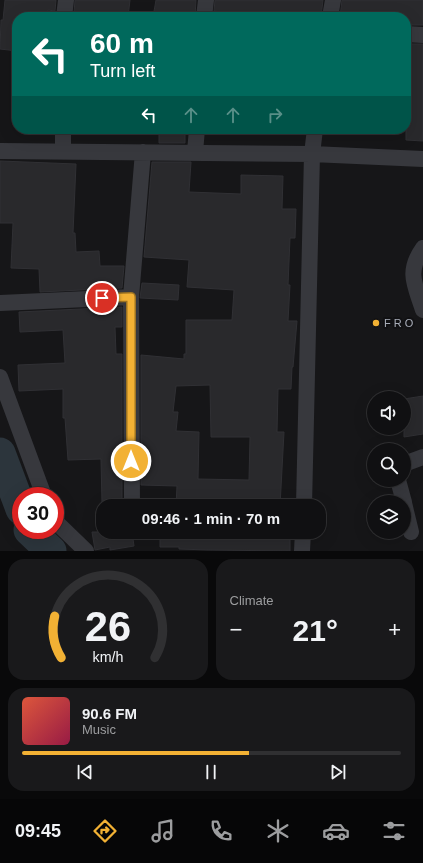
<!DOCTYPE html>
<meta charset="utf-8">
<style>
:root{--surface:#101012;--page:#19191b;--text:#f1f3f6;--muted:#9c9d9f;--line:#303032;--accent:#f2b134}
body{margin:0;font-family:Helvetica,sans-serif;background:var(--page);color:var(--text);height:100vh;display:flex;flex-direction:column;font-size:15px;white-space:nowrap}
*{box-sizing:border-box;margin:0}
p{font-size:13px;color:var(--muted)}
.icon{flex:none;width:22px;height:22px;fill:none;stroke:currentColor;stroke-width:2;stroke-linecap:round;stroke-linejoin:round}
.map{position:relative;height:551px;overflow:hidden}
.side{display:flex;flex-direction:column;gap:8px;padding:8px;background:#09090a;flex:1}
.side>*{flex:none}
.top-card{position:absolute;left:12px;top:12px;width:399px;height:122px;border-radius:16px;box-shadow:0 4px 16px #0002,0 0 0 1px var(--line);background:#00695c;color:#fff;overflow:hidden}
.fabs{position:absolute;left:367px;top:391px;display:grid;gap:8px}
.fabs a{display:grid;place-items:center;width:44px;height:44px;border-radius:50%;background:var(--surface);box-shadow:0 4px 16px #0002,0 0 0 1px var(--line);font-size:20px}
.speed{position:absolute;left:12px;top:487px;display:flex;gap:8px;font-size:20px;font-weight:700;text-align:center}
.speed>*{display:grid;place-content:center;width:52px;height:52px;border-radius:50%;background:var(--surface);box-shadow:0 4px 16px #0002,0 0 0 1px var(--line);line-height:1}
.speed .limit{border:6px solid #d22;background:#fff;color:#111}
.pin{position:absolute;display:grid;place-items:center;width:34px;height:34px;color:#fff;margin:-17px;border:2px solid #fff;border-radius:50%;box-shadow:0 1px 4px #0007}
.me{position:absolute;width:44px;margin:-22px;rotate:0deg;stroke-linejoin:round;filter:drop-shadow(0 0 3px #0008)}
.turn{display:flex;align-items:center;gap:14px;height:84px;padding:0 12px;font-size:18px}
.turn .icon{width:52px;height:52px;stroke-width:2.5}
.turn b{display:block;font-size:28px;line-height:34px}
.lanes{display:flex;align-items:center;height:38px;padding:0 12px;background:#0003;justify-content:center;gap:20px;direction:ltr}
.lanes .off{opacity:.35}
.big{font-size:30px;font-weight:700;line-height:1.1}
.side .tile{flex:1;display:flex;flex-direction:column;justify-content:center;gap:6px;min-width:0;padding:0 14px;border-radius:16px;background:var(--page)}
.side .dial{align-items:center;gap:0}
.dial svg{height:104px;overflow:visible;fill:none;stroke:var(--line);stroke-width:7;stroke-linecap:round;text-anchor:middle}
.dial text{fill:var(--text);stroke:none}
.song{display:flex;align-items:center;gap:12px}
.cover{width:48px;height:48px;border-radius:6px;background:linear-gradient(135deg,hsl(10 70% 55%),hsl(340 70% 35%))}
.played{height:4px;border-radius:2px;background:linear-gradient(90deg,var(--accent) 60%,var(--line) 60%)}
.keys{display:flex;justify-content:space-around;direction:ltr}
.heat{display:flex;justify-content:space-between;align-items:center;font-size:22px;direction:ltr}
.side .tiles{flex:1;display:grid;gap:8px;grid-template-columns:1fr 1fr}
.tile:last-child{grid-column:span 2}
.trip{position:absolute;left:96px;top:499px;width:230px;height:40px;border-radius:16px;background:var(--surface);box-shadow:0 4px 16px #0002,0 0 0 1px var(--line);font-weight:700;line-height:40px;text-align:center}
.tab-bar{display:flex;height:64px;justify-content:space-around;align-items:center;background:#060607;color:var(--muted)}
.tab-bar .icon{width:28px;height:28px}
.tab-bar .current{color:var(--accent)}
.tab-bar b{font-size:18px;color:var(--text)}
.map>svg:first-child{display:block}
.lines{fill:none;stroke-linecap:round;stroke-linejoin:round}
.river{stroke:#2c353c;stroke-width:31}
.building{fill:#29292c;stroke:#303034;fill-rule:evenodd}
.minor{stroke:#37383d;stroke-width:16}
.route-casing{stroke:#9d7322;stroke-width:10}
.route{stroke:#f2b134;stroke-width:7}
.poi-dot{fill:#f2b134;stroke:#111113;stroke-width:1.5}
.labels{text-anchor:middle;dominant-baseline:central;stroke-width:4;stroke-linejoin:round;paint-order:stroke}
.poi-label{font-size:11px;fill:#a8adb8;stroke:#111113;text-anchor:start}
</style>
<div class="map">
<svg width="423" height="551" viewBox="0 0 423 551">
<rect width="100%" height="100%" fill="#161618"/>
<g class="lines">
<path class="river" d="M0,453L21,509
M29,530L51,551"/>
</g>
<path class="building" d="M5,0H56L55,11L48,10L47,17L17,16V51L0,49L1,20H3Z
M75,0H130L128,17H108L74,13Z
M156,0H196L195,17H153Z
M215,0H323L321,17H267L214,11Z
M342,0H423V25H406V17H340Z
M406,44H423V141L406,140Z
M159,129H185V143H159Z
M0,161L76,164L73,233H75L76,252L99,251L100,266H124L122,288L40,292L39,269L11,268L13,223H0Z
M152,162H191L189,192L241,194V175L283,176L282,209H296L295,238H290L288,285H290L288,321H297L293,367H292L291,389H278L277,432H284L280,506L234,503V506H176L177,486L141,485V355L184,359V354H186V320H232L234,290L187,287L189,260L144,257ZM210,385L211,437H250L249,480L198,479L199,432L176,431L178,412H173L176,386Z
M142,283L179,285L178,300L140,298Z
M122,307V327H115L116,354H122V502L102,503L101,459L68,460L65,418H63V389L19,391L18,365L65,363L63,330L20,332L19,312Z
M423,396V434L404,437V399Z
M92,532H132L134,546L110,550V547L95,550Z
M160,532H290V551L208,550L179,549V547H160Z"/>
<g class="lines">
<path class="minor" d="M64,17L66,0
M204,17L206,0
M330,17L333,0
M406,34L423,35
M0,151L312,154L423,159
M63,151V129
M195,152L197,129
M423,248C406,272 415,285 423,310
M0,303L131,297
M0,377L44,496
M404,464L423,457
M398,480L404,502
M404,503L411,532
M132,506L131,297L143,152
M304,506L312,154L315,129
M55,521L86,551
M302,551L303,532"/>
</g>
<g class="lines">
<g class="route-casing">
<path id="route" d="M102,298L131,297V461"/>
</g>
<use href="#route" class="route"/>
</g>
<circle class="poi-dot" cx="376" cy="323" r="4"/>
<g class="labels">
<g class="poi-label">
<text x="384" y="323">F R O</text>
</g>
</g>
</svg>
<div class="fabs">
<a><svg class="icon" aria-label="sound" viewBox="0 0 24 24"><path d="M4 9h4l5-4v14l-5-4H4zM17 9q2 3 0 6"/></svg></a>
<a><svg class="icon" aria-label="search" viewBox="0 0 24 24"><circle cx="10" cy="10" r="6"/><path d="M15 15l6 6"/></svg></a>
<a><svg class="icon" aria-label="layers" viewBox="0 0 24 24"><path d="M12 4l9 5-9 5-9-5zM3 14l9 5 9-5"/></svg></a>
</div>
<div class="speed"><div class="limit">30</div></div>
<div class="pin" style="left:102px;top:298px;background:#d93025"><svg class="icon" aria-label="arrive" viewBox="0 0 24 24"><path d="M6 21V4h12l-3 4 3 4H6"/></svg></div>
<svg class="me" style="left:131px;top:461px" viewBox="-20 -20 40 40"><circle r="17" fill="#f2b134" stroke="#fff" stroke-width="3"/><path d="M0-11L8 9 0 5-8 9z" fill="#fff"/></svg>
<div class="trip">09:46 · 1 min · 70 m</div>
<div class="top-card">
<div class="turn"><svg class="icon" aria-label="left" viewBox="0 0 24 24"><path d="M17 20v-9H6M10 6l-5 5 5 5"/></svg><div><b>60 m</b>Turn left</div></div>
<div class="lanes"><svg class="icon" aria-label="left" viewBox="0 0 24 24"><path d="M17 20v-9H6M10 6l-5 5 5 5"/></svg><svg class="icon off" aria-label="ahead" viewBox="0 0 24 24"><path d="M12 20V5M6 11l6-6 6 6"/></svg><svg class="icon off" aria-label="ahead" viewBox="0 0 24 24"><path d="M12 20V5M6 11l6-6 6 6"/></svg><svg class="icon off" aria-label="right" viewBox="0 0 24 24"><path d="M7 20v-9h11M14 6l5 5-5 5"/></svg></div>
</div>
</div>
<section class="side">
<div class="tiles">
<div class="tile dial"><svg viewBox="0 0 100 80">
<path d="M14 69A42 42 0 1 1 86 69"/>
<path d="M14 69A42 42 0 0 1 9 37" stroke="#f2b134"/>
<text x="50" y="56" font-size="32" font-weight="700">26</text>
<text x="50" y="72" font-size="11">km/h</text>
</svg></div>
<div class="tile"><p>Climate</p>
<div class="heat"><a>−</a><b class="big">21°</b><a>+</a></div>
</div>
<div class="tile">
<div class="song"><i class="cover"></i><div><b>90.6 FM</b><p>Music</p></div></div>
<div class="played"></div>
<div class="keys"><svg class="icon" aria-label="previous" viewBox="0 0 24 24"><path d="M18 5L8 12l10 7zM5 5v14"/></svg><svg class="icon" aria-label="pause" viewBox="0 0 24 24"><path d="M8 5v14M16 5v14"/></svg><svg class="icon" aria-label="next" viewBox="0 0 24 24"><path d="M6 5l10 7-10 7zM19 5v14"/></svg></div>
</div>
</div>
</section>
<nav class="tab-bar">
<b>09:45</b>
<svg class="icon current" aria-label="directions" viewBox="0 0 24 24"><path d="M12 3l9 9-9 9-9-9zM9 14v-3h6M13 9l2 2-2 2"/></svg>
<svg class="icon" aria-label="music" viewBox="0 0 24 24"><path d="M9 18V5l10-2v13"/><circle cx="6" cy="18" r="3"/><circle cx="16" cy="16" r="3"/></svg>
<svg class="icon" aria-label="phone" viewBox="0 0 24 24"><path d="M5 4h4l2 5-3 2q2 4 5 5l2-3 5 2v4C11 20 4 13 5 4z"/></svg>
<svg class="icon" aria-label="climate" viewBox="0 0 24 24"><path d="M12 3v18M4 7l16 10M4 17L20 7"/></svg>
<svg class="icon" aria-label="car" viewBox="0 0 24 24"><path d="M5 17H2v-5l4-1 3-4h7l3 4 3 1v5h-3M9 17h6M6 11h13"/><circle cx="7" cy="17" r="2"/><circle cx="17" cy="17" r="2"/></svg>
<svg class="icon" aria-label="filters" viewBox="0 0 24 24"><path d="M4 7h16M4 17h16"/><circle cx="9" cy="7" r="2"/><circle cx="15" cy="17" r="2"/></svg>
</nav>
